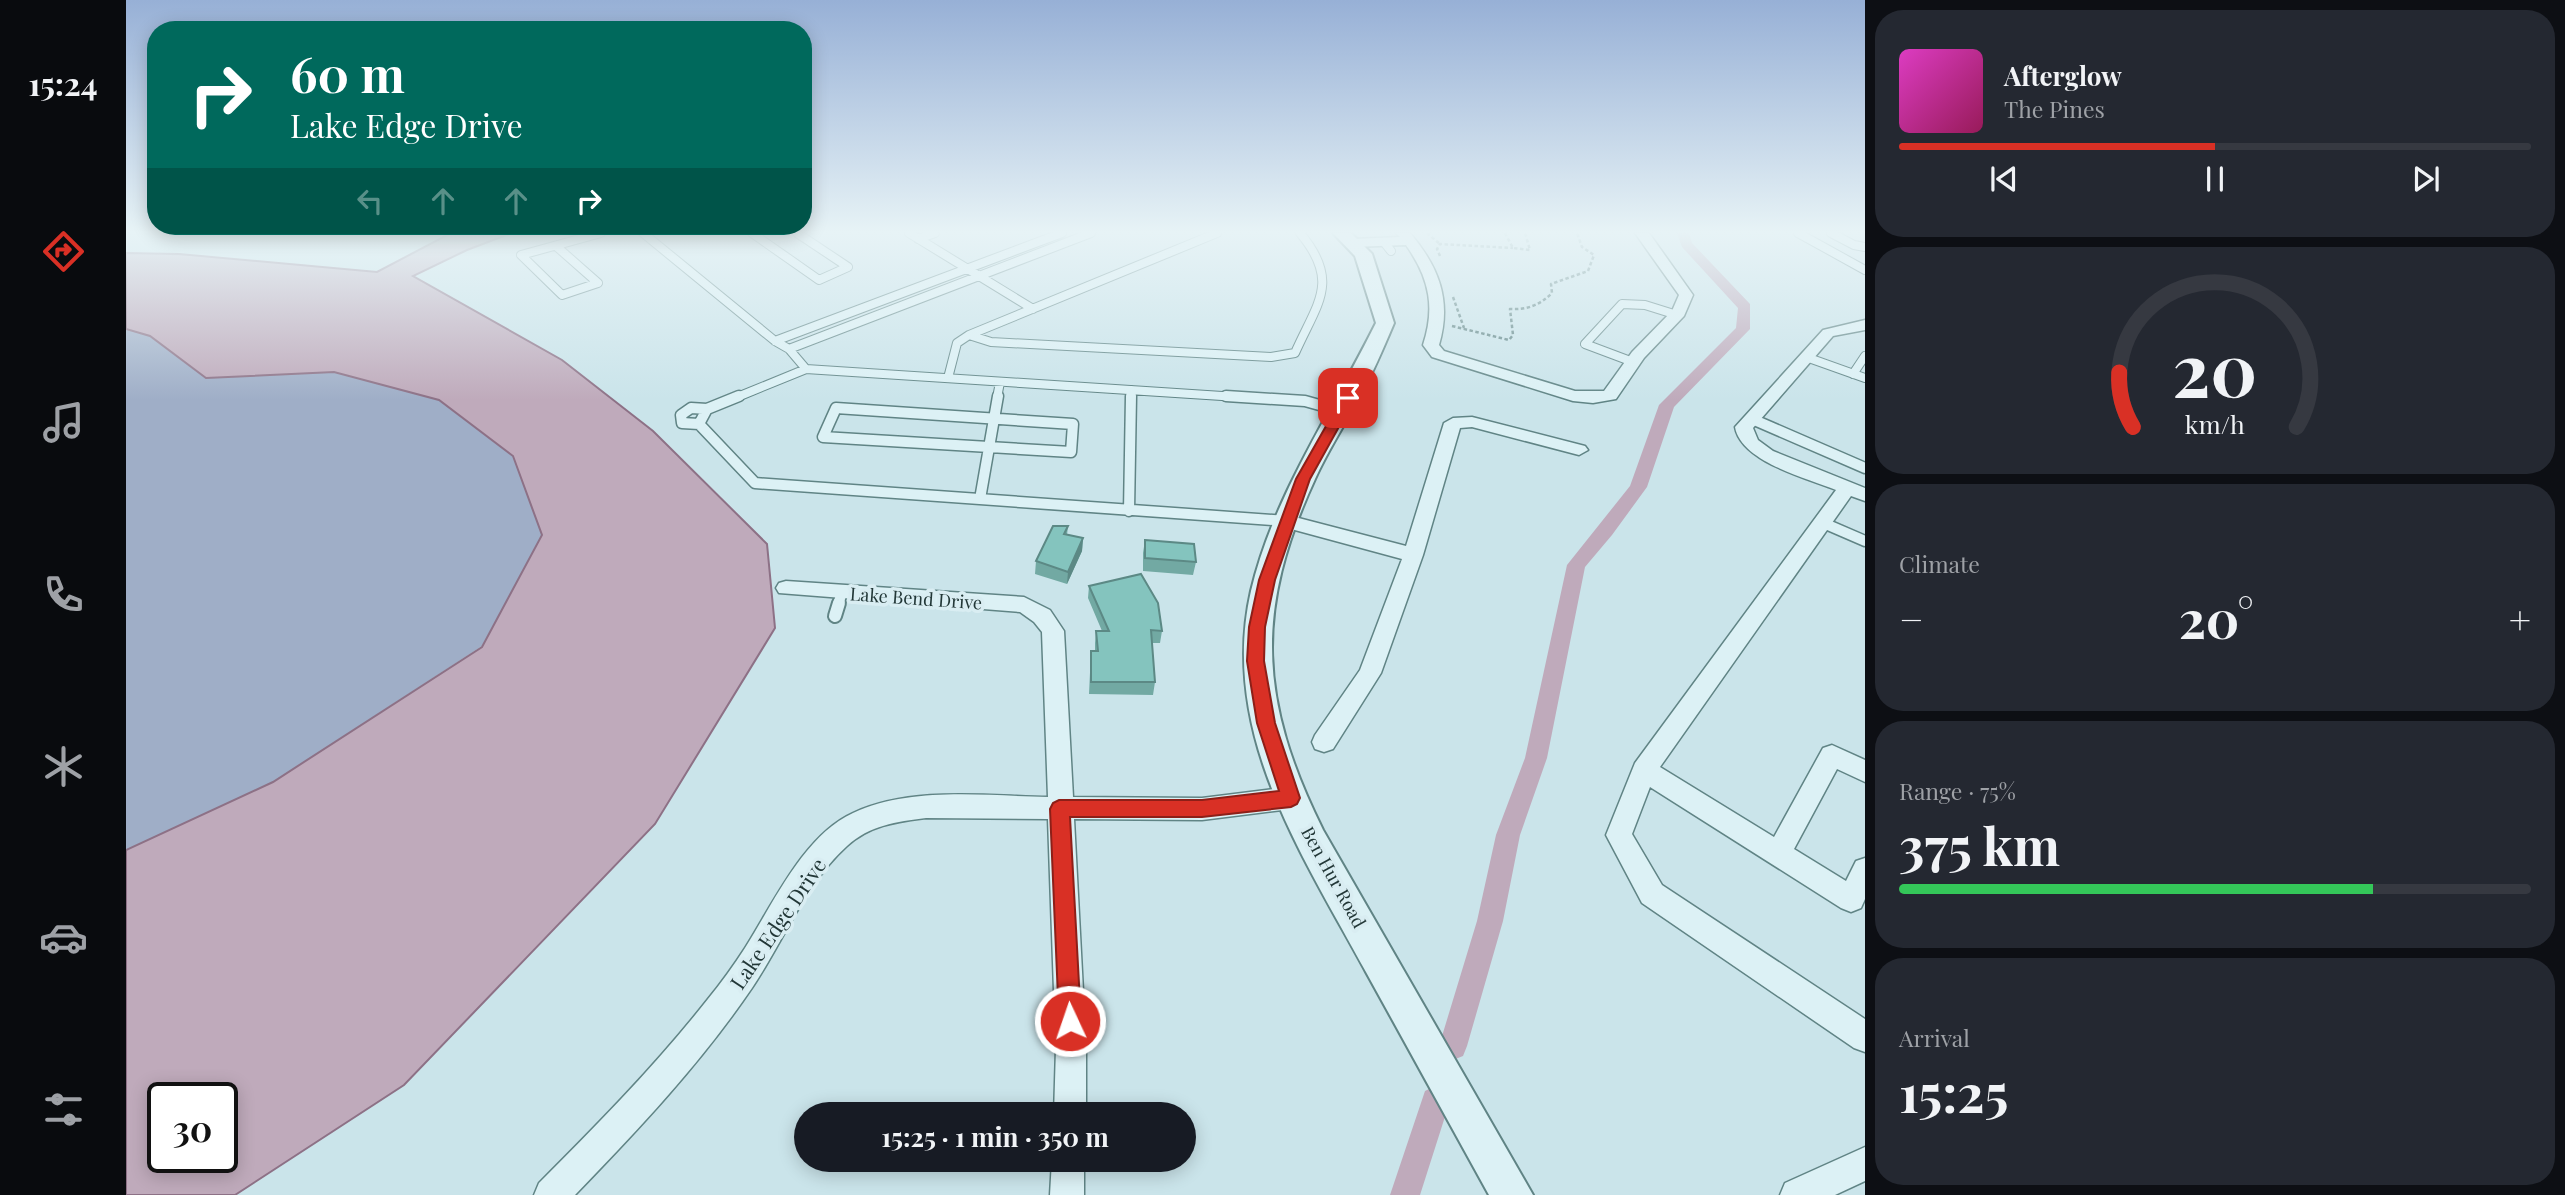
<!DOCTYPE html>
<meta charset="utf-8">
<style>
:root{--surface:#171b24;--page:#242831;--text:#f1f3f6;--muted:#9ea1a6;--line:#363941;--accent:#d93025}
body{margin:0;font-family:"Playfair Display",serif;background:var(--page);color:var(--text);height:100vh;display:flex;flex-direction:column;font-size:26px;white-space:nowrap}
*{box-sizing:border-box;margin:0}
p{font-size:23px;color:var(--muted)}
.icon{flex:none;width:38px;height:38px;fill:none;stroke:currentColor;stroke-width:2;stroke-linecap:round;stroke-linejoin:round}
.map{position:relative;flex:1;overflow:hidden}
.side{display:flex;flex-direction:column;gap:10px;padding:10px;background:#0d0f14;width:700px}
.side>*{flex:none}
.top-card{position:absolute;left:21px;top:21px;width:665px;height:214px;border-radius:28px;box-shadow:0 4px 18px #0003;background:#00695c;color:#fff;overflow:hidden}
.speed{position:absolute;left:21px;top:1082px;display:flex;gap:14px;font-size:35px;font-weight:700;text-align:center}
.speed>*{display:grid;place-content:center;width:91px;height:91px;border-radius:50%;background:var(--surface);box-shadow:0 4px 18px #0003;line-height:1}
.speed .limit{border:4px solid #111;border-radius:10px;background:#fff;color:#111}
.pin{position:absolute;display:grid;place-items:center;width:60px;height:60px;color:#fff;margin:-30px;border-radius:14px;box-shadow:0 4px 10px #0006}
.me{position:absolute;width:77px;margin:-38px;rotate:357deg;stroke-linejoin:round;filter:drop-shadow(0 0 5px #0008)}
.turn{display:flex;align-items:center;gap:24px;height:147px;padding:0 28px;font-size:32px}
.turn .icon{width:91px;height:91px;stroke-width:2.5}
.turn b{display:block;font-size:49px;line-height:60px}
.lanes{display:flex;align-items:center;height:66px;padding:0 28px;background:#0003;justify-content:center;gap:35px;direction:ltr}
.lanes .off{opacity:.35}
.big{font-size:52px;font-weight:700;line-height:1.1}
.side .widget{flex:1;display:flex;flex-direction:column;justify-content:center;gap:10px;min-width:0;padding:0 24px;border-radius:28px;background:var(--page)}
.side .dial{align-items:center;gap:0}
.dial svg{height:182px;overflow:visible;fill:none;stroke:var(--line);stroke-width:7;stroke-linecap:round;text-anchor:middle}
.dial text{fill:var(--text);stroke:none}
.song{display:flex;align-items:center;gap:21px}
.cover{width:84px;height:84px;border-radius:10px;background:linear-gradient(135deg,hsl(310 70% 55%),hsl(330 70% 35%))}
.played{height:7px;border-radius:4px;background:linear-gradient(90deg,var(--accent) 50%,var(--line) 50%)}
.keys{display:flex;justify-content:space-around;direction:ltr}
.heat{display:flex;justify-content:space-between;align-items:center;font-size:38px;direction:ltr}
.charge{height:10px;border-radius:5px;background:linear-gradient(90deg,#34c759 75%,var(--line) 0)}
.trip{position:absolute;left:668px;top:1102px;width:402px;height:70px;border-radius:35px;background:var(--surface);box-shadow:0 4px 18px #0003;font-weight:700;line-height:70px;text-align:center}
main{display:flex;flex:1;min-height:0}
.tab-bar{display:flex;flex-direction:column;width:126px;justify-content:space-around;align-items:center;background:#090b0e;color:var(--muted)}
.tab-bar .icon{width:49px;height:49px}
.tab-bar .active{color:var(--accent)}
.tab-bar b{font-size:32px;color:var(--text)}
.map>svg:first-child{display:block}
.green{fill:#9faec7}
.water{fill:#bfaabb;stroke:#8d7186;stroke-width:2;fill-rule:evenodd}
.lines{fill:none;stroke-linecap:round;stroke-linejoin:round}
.canal{fill:#bfaabb;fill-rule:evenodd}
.service-far2-casing{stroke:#608485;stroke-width:10}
.service-far1-casing{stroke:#608485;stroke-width:13}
.service-casing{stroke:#608485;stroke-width:16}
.minor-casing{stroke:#608485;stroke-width:3}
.tertiary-casing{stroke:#608485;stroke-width:4}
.path{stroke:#608485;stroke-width:2.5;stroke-dasharray:3.5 2.5;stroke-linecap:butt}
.service-far2{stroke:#dcf1f5;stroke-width:8}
.service-far1{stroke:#dcf1f5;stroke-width:10}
.service{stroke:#dcf1f5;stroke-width:12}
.minor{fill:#dcf1f5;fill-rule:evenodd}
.tertiary{fill:#dcf1f5;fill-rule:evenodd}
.wall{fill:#72a9a3}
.shaded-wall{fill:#5c8985}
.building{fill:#84c4be;stroke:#5c8985;stroke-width:2}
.route{fill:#d93025;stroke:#8d1f18;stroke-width:2}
.labels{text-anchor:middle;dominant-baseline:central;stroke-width:7;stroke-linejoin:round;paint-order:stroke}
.street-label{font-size:18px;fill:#223737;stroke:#d9edf2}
.near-street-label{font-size:21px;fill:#223737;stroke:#d9edf2}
</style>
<main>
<nav class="tab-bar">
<b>15:24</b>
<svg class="icon active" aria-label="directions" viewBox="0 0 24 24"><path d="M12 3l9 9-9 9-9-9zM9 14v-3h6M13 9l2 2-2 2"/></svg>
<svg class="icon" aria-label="music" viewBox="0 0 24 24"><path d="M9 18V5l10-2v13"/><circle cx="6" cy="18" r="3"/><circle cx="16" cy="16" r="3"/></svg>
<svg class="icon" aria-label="phone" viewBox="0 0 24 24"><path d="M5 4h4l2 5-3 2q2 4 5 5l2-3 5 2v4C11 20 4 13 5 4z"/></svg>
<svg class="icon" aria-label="climate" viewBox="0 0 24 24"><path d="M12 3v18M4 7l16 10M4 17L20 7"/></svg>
<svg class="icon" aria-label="car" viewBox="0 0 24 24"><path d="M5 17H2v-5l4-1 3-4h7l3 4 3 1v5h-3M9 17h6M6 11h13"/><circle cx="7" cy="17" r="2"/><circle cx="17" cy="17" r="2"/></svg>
<svg class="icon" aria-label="filters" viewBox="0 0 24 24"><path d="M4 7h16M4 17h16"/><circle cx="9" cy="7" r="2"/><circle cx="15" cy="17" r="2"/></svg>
</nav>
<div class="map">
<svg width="1739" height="1195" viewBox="0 0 1739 1195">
<rect width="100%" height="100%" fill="#cae4ea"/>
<path class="green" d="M0,329L24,336L80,378L208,372L313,400L387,456L416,535L356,646L147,782L0,850Z"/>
<path class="water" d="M325,233H386L341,250L287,276L436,360L527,431L641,544L649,628L529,824L278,1085L109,1195H0V850L147,782L356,647L416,535L387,456L313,400L208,372L80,378L24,336L0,329V253L53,254L251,272ZM37,1097H96V1157H37Z"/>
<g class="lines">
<path class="canal" d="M1551,233H1563L1566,243L1624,304V329L1548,407L1521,487L1486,535L1459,567L1421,758L1394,835L1377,921L1341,1046L1337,1056L1327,1060L1317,1056L1313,1046L1351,921L1370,835L1399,758L1441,565L1504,486L1533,405L1610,328L1612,308L1556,247Z
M1309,1086L1319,1091L1324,1101L1294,1195H1264L1299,1091Z"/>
<g class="service-far2-casing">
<path id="service-far2" d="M517,233L649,341L663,349L680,369L609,398
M626,233L693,280L722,267L671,233
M783,233L907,309
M1091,233L843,335L865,342L1145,357L1169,353C1191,303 1215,282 1174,233
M1672,233L1739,270
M1705,233L1728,245L1739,247
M792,239L809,233
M1258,242L1265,251
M430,246L472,283L436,295L395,255L475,233
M649,341L936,233
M663,349L965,233
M1680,357L1739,378
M1507,362L1459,344L1496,304L1519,305L1551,315
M680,369L1127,398
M1727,374L1739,356
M822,378L831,343L843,335
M871,398L874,382
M1005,398V390"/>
</g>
<g class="service-far1-casing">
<path id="service-far1" d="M613,396L581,409L573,424L629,483L1161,521
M1100,396L1179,401L1215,411
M710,408L947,424L945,452L697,437Z
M1626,419L1739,468
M573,424L556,423L555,415L565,408L581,409
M854,499L872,396
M1003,511L1005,396
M1695,522L1739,541
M712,605L716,592"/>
</g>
<g class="service-casing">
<path id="service" d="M709,616L713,603"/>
</g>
<g class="minor-casing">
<path id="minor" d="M1270,233H1284C1313,267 1326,301 1313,345L1318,351L1449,391H1478L1506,352L1546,311L1553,295L1509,233H1523L1567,295L1558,316L1518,358L1490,399L1467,403L1447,401L1306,357L1297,345C1309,309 1304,280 1282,248L1280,245L1226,247L1219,243L1226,239L1274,237Z
M1739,320V330L1707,336L1627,428L1632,440L1647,451L1739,488V501L1725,496L1534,767L1648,837L1697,748L1706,745L1739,760V782L1711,769L1668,849L1720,881L1730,861L1739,858V899L1735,908L1725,912L1715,908L1524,787L1506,834L1536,885L1739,1019V1052L1728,1048L1516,903L1480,835L1509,763L1710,490C1681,478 1615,462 1609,427L1697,330Z
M1346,417L1459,446L1462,450L1453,455L1346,427L1334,428L1297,555L1255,673L1207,749L1198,752L1189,749L1186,742L1189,735L1234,670L1276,559L1154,526L1151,521L1154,516L1161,515L1280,546L1318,423L1327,418Z
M660,581L898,597L924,610L938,631L947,797L1076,798L1165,787L1174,790L1178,798L1174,806L1165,809L1076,820L948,819L960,1048V1115H928L930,1048L922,819L800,818C770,822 744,825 721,846C679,884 657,942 626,988C575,1063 512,1130 449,1195H408L413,1183C472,1124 530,1065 582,999C595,983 608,965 619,948C647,904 678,835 727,813C786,786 859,796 922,797L916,632L908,622L894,612L653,593L650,588L653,583Z
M1739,1147V1181L1709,1195H1654L1659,1183Z
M926,1160H958V1195H924Z"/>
</g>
<g class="tertiary-casing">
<path id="tertiary" d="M1207,233H1225L1246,254L1268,323C1257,349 1246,375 1232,400C1218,426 1201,452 1189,479C1128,611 1133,701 1197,830L1407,1195H1363C1322,1121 1281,1046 1240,972C1176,854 1093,732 1125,591C1148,494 1206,412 1250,323L1229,256Z"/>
</g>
<path class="path" d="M1301,233L1314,244
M1379,233L1387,248L1404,250L1399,233
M1314,256L1311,249L1314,244L1387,248
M1327,297L1338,328
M1326,326L1383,340L1387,335L1384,309C1401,310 1414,305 1426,293L1425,284L1462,271L1468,255L1456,247L1451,233"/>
<use href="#service-far2" class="service-far2"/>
<use href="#service-far1" class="service-far1"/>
<use href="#service" class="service"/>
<use href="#minor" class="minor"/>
<use href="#tertiary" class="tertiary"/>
</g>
<path class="wall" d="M942,526L941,535L957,538L956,551L941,584L909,574L910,561Z
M1019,540L1070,562L1067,575L1017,571V553Z
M963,586L1036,631L1034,643H1026L1029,682L1027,695L963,694L965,651H969V643L970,631H976L962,598Z"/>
<path class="shaded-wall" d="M957,538L956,551L941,584L942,572Z"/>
<path class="building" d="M927,526H942L938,534L957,538L942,572L910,561Z
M1019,540L1068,544L1070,562L1019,558Z
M1015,574L1032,603L1036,631L1025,630L1029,682H965V651H972L970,631H983L963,586Z"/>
<linearGradient id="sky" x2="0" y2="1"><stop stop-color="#97b0d6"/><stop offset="0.58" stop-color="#e7f3f6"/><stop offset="1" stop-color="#e7f3f6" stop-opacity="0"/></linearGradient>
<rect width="1739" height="400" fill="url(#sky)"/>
<path class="route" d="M1222,394L1229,398L1184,479L1149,580L1139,627L1138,661L1149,723L1174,798L1171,804L1165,807L1076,817H944L955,1021L952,1030L944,1033L936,1030L933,1021L924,809L927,803L933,800H1076L1153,791L1131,723L1121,661L1123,627L1133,580L1170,479L1216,398Z"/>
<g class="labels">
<g class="street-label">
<text transform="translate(790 598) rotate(4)">Lake Bend Drive</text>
<text transform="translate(1208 877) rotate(61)">Ben Hur Road</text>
</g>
<g class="near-street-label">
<text transform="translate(651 923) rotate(-56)">Lake Edge Drive</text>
</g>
</g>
</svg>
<div class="speed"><div class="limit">30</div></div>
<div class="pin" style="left:1222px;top:398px;background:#d93025"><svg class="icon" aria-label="arrive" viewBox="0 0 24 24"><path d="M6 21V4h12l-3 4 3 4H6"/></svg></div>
<svg class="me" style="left:944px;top:1021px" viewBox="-20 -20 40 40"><circle r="17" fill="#d93025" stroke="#fff" stroke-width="3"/><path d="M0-11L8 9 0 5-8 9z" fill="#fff"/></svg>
<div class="trip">15:25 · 1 min · 350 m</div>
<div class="top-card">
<div class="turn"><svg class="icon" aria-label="right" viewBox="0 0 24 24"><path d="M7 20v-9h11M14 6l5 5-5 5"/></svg><div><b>60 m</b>Lake Edge Drive</div></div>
<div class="lanes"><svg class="icon off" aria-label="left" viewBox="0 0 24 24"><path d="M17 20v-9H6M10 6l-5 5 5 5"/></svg><svg class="icon off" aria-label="ahead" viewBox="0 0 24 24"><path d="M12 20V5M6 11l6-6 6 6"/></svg><svg class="icon off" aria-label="ahead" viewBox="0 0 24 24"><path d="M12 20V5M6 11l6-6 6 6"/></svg><svg class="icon" aria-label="right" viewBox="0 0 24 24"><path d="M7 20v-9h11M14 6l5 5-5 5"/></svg></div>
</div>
</div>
<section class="side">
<div class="widget">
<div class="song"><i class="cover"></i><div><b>Afterglow</b><p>The Pines</p></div></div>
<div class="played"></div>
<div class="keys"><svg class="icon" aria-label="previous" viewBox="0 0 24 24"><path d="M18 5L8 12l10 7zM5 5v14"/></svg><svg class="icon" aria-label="pause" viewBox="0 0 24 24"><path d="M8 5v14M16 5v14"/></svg><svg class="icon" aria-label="next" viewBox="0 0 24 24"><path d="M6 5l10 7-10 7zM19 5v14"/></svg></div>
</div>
<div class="widget dial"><svg viewBox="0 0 100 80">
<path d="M14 69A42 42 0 1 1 86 69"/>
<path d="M14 69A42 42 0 0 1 8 45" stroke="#d93025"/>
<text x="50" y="56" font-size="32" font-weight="700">20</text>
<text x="50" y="72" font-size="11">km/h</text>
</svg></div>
<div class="widget"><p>Climate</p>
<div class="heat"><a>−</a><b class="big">20°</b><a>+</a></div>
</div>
<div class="widget"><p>Range · 75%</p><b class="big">375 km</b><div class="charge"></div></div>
<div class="widget"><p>Arrival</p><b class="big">15:25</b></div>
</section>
</main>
